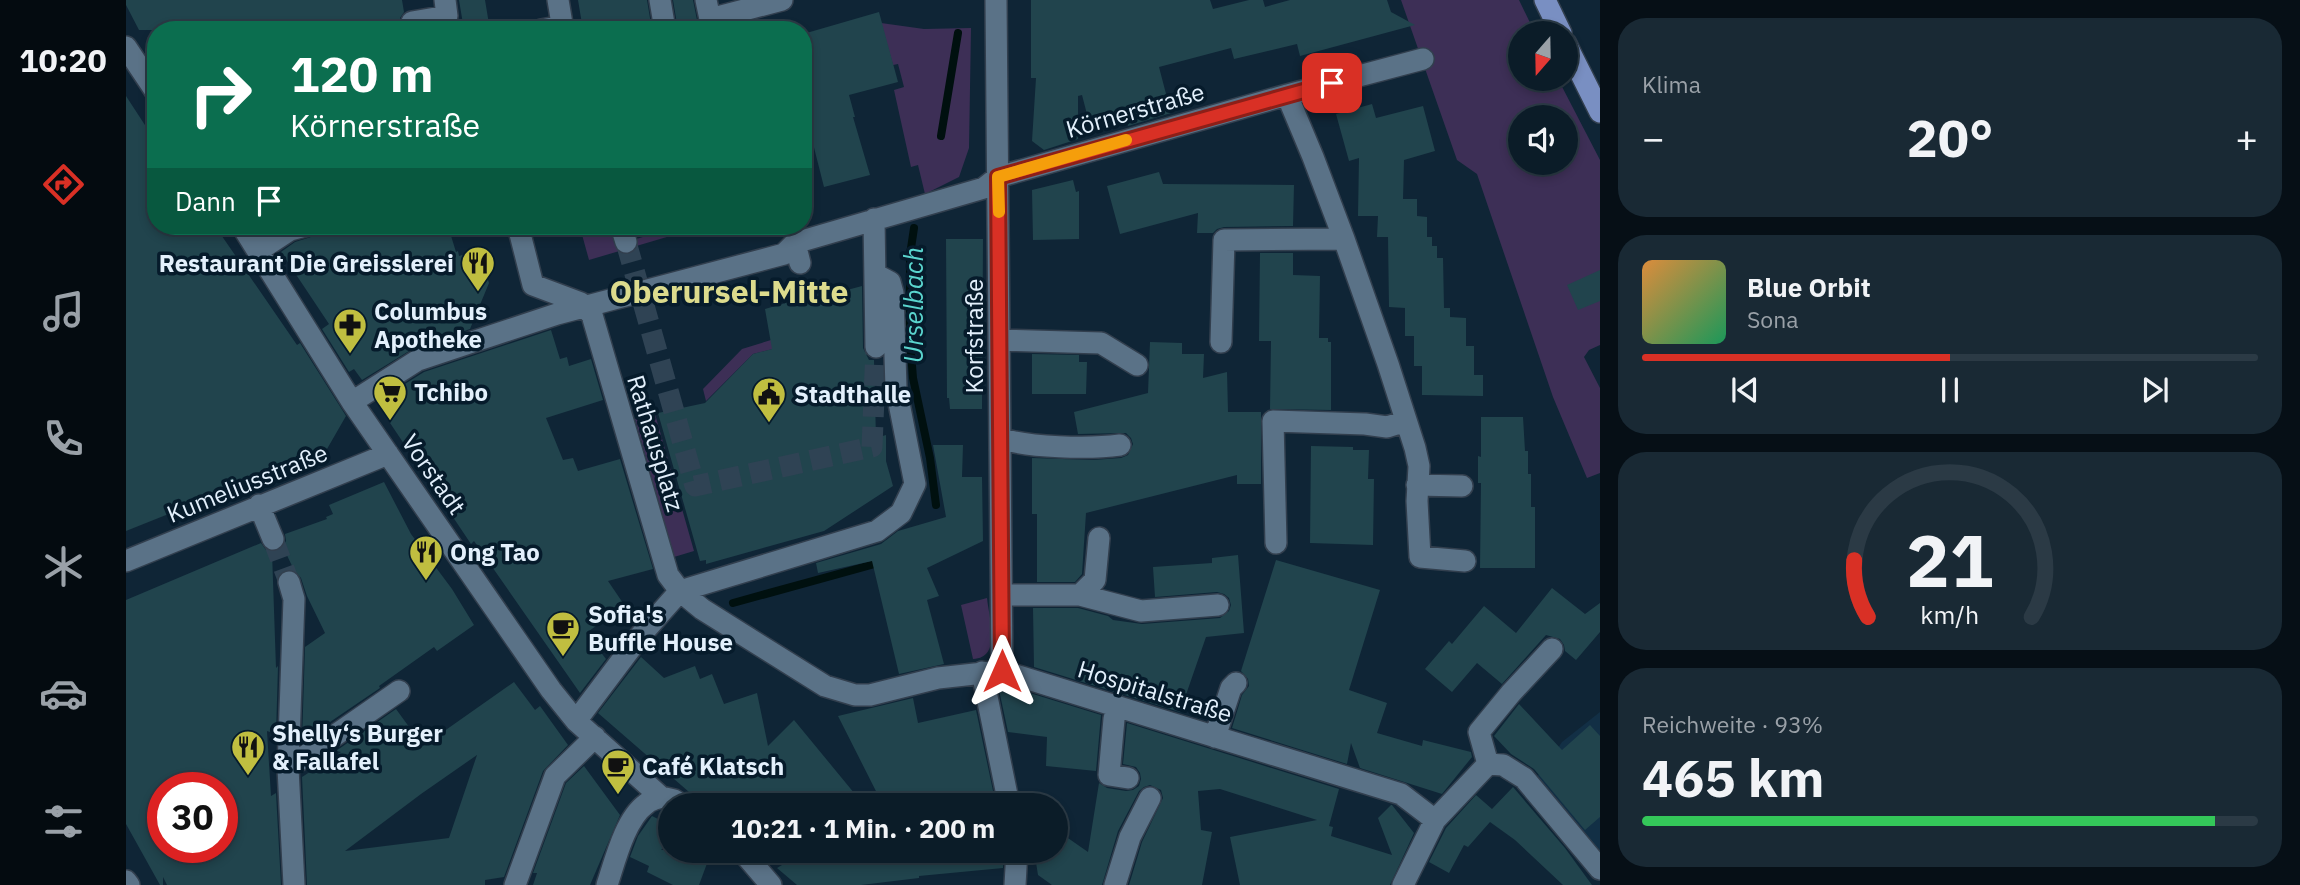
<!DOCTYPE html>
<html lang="de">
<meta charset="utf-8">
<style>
:root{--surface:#0b1c28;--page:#192934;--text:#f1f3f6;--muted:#9aa1a8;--line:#2b3a45;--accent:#d93025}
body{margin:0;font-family:"IBM Plex Sans",sans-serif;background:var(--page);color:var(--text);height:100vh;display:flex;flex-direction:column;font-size:26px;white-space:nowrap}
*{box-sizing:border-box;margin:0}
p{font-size:23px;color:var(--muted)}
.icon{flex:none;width:38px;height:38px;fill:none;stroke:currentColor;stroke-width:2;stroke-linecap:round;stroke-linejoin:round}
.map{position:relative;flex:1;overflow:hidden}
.side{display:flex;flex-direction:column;gap:18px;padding:18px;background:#060f16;width:700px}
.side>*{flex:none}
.hud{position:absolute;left:21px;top:21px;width:665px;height:214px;border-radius:28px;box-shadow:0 4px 10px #0003,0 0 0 2px var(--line);background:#0b6e4f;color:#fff;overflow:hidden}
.needle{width:46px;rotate:200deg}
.tools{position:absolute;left:1382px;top:21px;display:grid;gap:14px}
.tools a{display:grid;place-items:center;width:70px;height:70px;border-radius:50%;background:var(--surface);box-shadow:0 4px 10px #0003,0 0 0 2px var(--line);font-size:35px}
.speed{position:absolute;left:21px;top:772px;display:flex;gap:14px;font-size:35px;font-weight:700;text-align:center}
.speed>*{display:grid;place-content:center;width:91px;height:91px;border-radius:50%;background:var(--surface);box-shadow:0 4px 10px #0003,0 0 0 2px var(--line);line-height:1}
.speed .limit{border:10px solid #d22;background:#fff;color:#111}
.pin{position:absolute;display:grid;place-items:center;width:60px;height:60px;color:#fff;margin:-30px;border-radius:14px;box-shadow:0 4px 10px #0006}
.me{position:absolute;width:77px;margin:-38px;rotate:0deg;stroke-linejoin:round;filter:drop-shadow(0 0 5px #0008)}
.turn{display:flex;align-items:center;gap:24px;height:147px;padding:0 28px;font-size:32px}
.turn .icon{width:91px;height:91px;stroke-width:2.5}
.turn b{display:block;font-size:49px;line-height:60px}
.then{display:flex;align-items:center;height:66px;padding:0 28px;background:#0003;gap:14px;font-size:26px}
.big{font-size:52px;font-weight:700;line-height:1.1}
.side .widget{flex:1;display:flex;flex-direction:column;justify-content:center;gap:10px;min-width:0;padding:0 24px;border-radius:28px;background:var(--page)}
.side .dial{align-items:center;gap:0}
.dial svg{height:182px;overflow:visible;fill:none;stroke:var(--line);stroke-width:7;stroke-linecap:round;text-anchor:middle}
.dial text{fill:var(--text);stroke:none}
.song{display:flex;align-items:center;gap:21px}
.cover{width:84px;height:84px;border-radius:10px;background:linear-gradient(135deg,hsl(30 70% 55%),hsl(150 70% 35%))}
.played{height:7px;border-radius:4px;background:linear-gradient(90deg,var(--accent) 50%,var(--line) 50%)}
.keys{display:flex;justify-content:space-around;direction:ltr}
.heat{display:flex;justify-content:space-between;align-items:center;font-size:38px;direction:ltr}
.charge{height:10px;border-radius:5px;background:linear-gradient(90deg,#34c759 93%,var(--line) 0)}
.trip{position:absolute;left:532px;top:793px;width:410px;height:70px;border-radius:35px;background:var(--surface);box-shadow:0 4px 10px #0003,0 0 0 2px var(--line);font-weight:700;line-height:70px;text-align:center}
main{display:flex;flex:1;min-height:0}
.dock{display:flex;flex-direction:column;width:126px;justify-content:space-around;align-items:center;background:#040b10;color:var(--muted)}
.dock .icon{width:49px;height:49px}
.dock .active{color:var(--accent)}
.dock b{font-size:32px;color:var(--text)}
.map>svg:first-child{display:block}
.built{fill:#122f45}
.green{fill:#3d2f56;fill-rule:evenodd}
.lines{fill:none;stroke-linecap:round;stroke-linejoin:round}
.stream{stroke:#00100f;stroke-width:8}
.building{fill:#21444d;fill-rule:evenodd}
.minor-tunnel{stroke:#2f4354;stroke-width:21;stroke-dasharray:21 10;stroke-linecap:butt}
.minor-casing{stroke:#323f4e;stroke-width:24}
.major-casing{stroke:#323f4e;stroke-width:24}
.minor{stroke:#5a7287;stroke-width:21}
.major{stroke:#798fc2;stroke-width:21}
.route-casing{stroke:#8d1f18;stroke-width:18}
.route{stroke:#d93025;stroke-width:12}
.slow{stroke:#f59e0b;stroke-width:12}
.labels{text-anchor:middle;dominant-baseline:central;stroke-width:7;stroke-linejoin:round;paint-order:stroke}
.street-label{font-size:24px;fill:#e3f0fc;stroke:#061b2b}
.poi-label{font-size:24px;font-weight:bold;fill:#e3f0fc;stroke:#061b2b;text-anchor:start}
.water-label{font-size:26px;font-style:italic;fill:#5ad5ce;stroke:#061b2b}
.district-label{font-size:32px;font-weight:bold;fill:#dcdb8d;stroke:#061b2b}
</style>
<main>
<nav class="dock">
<b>10:20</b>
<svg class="icon active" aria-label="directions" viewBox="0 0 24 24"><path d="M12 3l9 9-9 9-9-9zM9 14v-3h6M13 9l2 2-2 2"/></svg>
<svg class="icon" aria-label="music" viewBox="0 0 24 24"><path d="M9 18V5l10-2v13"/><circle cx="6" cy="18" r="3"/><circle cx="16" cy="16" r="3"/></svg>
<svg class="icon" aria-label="phone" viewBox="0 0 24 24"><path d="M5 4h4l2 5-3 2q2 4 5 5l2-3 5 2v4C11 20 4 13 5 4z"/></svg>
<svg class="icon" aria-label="climate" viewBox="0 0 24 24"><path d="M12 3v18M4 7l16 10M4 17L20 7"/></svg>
<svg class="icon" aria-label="car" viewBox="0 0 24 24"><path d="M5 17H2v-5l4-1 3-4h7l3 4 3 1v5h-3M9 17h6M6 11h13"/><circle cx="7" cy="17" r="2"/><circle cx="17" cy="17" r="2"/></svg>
<svg class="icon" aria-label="filters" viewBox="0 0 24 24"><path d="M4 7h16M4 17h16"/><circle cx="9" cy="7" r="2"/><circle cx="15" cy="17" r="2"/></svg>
</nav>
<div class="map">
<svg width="1474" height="885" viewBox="0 0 1474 885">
<rect width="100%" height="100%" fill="#0f2536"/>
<path class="built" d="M1474,712V854L1409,778L1434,755L1432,748L1436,742Z"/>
<path class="green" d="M1275,0H1393L1409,33H1395V79H1432L1474,160V345L1463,350L1458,357L1474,388V473L1461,478L1427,397L1351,174L1331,160ZM1395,117H1440V163H1395Z
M755,23L798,29L845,28L843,148L833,177L799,194L792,165L785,167L768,90L778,87L772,64L767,65Z
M473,226H485L491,245L549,227L551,234L463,260L455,231Z
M645,340L647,349L627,354L580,401L577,389L616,349Z
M529,414L568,551L548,557L509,419Z
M861,598C863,618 876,658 847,659L835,605Z"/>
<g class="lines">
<path class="stream" d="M815,136L832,33
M788,228L784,255V340L787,378L804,458L810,505
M607,603L756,562"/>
</g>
<path class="building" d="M0,0H276L278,12L274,18L276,30H13L0,5Z
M333,0H359L364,30H338Z
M452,0H521L526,30H457Z
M547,0H567L573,30H552Z
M905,0H1084L1087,9L1123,0H1137L1139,7L1164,0H1261L1265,12L1289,25L1174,56L1171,44L1108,59L1105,48L1033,67L1045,113L1002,126L998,113L963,122L956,95L952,96V139L918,150L906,141L910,78H905Z
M753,12L772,82L723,95L729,117H727L744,175L698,187L680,116H677V34Z
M0,96L30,142V226H89L171,345L174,343L220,416L201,449L132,475L79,498L77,502L68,506L65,505L0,531Z
M1246,104L1250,118L1297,106L1309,151L1278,160L1277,199H1291V216L1301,217V237H1306V246H1311V258H1317L1318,308H1324V317L1340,318V346H1348V375H1357V396L1296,395V366H1288V336H1279V308L1263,307L1262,237H1251L1252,216H1232L1233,158L1223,161L1210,114Z
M1033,172L1037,184L1168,185L1167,226L1098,227L1091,229L1087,233H1071L1072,213L994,234L981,186Z
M947,180L950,192L953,191V239L907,240L906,190Z
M192,226H322L330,252L332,251L333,256L353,250L363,283L344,329L288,348L236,380L228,369L223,372L196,329L203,324L155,252L169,242L188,236Z
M820,239H857L856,409H824L823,398H821Z
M1134,253H1167V275L1194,276L1193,338H1202V342H1205V410L1144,409L1145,341H1133Z
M1474,270V301L1452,310L1441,285Z
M736,286L737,348L743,360H748L750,438L760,435V461L767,486L698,531L580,564V560L574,561L532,413L579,403L627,354L646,349L639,309L694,293L695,297Z
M425,330L434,359L441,357L443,366L465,359L477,400L420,418L437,460L447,458L452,471L494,459L527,569L482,581L499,606L460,633L480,659L454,693L348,541L345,544L250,402L298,372Z
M1024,342L1056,343V354H1078L1077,378L1101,372L1102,412H1135V484H1111V475L960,513L956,574L949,582H911V514H906V458L967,460L995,458L1002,455L1007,444L1005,438L1000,433L952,434L948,412L1022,393Z
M906,354L953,355V362H961L960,394H906Z
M1355,417H1397L1399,451H1402V474H1405V507H1409V568H1354L1355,483H1352V456L1355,457Z
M807,445H837L836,477H856L857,541L801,568L813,596L801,600L818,664L773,674L746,561L692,573L690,563L755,544L772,531L820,517Z
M1185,446L1227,447V450H1243L1242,479H1248L1247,545L1184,543Z
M258,482L285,534L326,589L348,625L311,651L308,647L253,686L254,688L176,741L179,647L199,633L181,596L175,578L168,570L157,547L160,541L159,534L201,519L200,517L207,514L203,505Z
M135,543L140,550L146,552L150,668L152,666L150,734L141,731L145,796L150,793L155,885H41L37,877V885H34L0,824V600ZM37,788H96V847H37Z
M1112,555L1118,633L1080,637L1054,712L908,667L907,608H952L982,616L987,620L1016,624L1094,618L1103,611L1105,605L1103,598L1098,594L1091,592L1029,597L1027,567L1086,563V558Z
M1150,560L1254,590L1223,690L1261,703L1251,733L1296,746L1297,740L1345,752L1346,757L1316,794L1234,768L1225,743L1221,764L1106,728L1116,695L1123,686L1122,679L1115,671Z
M1426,588L1459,614L1474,603V632L1450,660L1439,651L1438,645L1434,639L1420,635L1376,684L1351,663L1326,692L1299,669L1323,641L1326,644L1358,606L1390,633Z
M515,657L538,678L569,666L574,679L586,674L598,704L631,693L642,746L668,720L738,805H578L472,713Z
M388,682L409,710L414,706L442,745L417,771L378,877L359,880V885H181L176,777L215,752L210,751L270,709L297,746ZM351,755L323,838L219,851L295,794Z
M875,684L975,715L970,771L920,766L921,737L882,732L872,685Z
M787,698L792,723L850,710L870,805H757L712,716Z
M1393,704L1436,750L1464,725L1474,736V817L1459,830L1408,769L1385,754L1368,736Z
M1001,723L1213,789L1203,826L1207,827L1205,836L1266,855L1252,818L1265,805H1266L1288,833L1264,885H1114L1104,837L1191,820L1094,789L1072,791L1075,830L1086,832L1076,885H1003L1016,842L1037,798L1035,790L1024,785L1018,787L1013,791L992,831L976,885H926L912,875L908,850H929V829L962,852L973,783L981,788L1000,791L1007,790L1013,786L1015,779L1014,773L1010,767L997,764Z
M458,766L494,815L464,885H407L411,873H407L440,783Z
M1387,787L1439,848L1466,885H1437L1389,840L1364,822L1342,847L1338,845L1323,873L1303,862L1320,828L1350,795L1366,809Z
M526,816L544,825V841L535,850H586L573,885H547L521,872L523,866L504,857L512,836Z
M648,850H878L877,868L793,876V878L735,885H671L651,868L661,862Z"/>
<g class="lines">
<path class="minor-tunnel" d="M500,242L569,486L746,447L750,347
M147,539L163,582"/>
<g class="minor-casing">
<path id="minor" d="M432,0L437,30
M534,0L539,30
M580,0L584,19L656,0
M870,0L876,671
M286,22L321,16L319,0
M415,30L437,26
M0,47L30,92
M1161,95L1187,157L1218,239L1262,364L1289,448L1293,466L1291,501L1294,557L1339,561
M748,219L750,347
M116,226L226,402L425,690L450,721L535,797L548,800L556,805
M392,226L407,285L455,303L466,315L542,575L554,591L576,609L699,686L729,695H744L812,678L876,671L1275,794L1309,820
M495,226L500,242
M669,243L674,263
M132,251L164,230L179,226
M874,340L975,343L1011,365
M1095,342L1098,240L1218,239
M226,402L292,360L431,314L658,254L669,243L858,188L872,177L1161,95L1297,59
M874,438C901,448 965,449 994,445
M1291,485L1336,486
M133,505L147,539
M1150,543L1147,421L1239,424L1261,427L1280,421
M0,561L262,454
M163,582L168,599L162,768L168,885
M554,591L751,531L775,513L789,484L770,388L767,293L764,282L749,274
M876,595H954L1015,611L1092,605
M954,595L969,580L973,538
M856,672L883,805
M991,706L988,719L983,775L1002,778
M450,721L514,636L554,591
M1089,737L1105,688L1110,683
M1362,764L1353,732L1385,693L1426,649
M162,768L273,691
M615,850L645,885
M0,881L3,885
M389,885L429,776L469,737
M481,885C489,861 499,819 520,804C524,800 530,799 535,797
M889,885L891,850
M989,885L1004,837L1024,798
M1277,885L1309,820L1362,764L1377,765L1398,778L1474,869"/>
</g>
<g class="major-casing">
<path id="major" d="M1419,0L1435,33
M1440,44L1474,112"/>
</g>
<use href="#minor" class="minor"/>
<use href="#major" class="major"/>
</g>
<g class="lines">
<g class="route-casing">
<path id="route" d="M876,671L872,177L1206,83"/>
</g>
<use href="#route" class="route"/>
<path class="slow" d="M873,212L872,177L1000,140"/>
</g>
<defs>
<g id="restaurant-pin" transform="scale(1.75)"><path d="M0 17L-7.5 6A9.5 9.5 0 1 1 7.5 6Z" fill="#c0be40" stroke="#061b2b"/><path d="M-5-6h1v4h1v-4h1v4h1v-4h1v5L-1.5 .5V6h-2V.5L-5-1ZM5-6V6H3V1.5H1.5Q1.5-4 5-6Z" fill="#111"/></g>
<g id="pharmacy-pin" transform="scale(1.75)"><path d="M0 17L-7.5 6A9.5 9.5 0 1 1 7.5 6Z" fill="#c0be40" stroke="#061b2b"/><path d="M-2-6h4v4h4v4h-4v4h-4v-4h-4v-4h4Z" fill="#111"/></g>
<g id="supermarket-pin" transform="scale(1.75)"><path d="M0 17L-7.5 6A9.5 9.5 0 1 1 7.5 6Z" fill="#c0be40" stroke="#061b2b"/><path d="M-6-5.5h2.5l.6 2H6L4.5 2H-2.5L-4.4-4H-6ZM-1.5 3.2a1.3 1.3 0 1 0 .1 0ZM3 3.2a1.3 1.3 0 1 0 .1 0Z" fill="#111"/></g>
<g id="civic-pin" transform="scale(1.75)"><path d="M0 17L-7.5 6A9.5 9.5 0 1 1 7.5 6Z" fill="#c0be40" stroke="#061b2b"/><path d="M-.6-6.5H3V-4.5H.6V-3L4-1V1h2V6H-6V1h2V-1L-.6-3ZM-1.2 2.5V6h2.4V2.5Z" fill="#111"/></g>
<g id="cafe-pin" transform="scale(1.75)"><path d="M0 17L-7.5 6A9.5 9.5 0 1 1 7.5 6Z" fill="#c0be40" stroke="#061b2b"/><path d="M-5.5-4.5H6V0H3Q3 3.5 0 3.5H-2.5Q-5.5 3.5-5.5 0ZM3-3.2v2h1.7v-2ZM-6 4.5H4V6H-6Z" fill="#111"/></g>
</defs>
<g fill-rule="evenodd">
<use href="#restaurant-pin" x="352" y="263"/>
<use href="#pharmacy-pin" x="224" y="325"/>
<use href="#supermarket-pin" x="264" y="392"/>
<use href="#civic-pin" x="643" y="394"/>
<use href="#restaurant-pin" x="300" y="552"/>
<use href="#cafe-pin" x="437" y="628"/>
<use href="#restaurant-pin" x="122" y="747"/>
<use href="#cafe-pin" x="492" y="766"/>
</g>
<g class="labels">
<g class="street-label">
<text transform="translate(1009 110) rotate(-16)">Körnerstraße</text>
<text transform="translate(848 336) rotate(-90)">Korfstraße</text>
<text transform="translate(530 443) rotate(73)">Rathausplatz</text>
<text transform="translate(308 474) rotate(55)">Vorstadt</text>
<text transform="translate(121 483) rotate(-22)">Kumeliusstraße</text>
<text transform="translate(1029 691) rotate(17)">Hospitalstraße</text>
</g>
<g class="poi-label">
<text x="328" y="263" text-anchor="end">Restaurant Die Greisslerei</text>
<text x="248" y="311">Columbus<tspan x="248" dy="28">Apotheke</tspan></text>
<text x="288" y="392">Tchibo</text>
<text x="668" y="394">Stadthalle</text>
<text x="324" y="552">Ong Tao</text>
<text x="462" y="614">Sofia's<tspan x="462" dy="28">Buffle House</tspan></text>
<text x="146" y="733">Shelly‘s Burger<tspan x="146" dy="28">&amp; Fallafel</tspan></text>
<text x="516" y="766">Café Klatsch</text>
</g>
<g class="water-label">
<text transform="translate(787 305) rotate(-90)">Urselbach</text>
</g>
<g class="district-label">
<text x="603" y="291">Oberursel-Mitte</text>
</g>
</g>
</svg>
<div class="tools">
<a><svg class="needle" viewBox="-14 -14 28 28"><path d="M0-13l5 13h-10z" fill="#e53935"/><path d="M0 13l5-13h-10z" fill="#9aa1a8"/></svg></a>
<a><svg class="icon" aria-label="sound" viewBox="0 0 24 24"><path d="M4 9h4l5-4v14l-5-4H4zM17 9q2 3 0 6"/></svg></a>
</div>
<div class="speed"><div class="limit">30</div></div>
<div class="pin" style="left:1206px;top:83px;background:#d93025"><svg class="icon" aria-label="arrive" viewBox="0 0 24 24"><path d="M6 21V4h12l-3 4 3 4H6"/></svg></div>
<svg class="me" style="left:876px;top:671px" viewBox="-20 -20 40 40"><path d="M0-17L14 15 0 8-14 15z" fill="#d93025" stroke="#fff" stroke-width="4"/></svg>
<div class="trip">10:21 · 1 Min. · 200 m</div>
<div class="hud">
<div class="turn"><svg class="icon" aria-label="right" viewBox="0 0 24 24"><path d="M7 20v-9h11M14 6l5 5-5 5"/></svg><div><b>120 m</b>Körnerstraße</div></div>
<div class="then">Dann<svg class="icon" aria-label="arrive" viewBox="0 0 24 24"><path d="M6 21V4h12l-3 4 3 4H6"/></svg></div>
</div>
</div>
<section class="side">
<div class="widget"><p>Klima</p>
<div class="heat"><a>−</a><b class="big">20°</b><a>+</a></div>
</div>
<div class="widget">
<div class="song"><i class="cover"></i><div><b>Blue Orbit</b><p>Sona</p></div></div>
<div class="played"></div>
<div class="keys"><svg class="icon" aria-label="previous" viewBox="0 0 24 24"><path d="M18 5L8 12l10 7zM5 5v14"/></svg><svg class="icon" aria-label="pause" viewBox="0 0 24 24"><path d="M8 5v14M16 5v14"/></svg><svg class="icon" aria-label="next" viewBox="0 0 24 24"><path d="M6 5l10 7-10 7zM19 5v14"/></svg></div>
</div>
<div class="widget dial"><svg viewBox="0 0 100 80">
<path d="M14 69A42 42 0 1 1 86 69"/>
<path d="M14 69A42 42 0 0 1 8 44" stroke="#d93025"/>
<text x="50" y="56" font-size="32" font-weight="700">21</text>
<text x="50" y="72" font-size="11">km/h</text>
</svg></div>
<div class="widget"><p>Reichweite · 93%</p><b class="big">465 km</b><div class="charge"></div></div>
</section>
</main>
